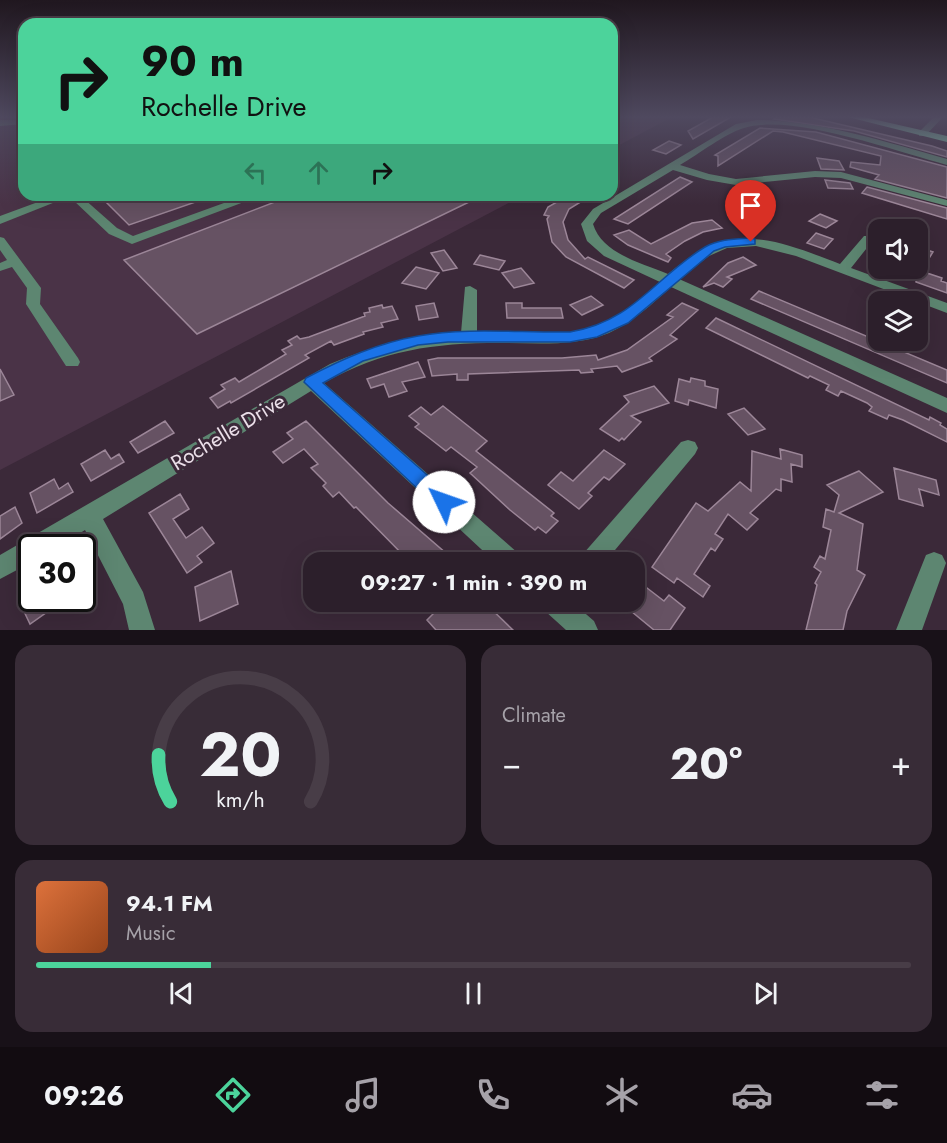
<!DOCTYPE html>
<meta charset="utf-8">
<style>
:root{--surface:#2c1f2b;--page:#382c37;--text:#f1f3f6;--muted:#a6a2a9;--line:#483d47;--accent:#4cd39b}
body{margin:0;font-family:Jost,sans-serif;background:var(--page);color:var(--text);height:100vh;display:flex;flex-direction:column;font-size:22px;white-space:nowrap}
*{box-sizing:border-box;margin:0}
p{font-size:20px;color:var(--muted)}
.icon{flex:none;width:33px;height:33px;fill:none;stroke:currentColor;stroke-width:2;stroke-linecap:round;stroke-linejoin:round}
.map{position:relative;height:630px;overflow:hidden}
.panel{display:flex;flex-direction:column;gap:15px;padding:15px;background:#181118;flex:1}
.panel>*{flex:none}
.guide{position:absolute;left:18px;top:18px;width:600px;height:183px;border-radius:18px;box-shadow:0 6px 24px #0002,0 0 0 2px var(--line);background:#4cd39b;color:#111;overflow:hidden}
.controls{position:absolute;left:868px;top:219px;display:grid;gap:12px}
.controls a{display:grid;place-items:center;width:60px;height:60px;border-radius:12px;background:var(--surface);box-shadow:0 6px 24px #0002,0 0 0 2px var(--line);font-size:30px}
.speed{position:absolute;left:18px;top:534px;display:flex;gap:12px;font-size:30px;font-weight:700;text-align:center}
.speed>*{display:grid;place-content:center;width:78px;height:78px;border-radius:50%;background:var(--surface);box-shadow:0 6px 24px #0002,0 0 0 2px var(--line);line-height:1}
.speed .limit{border:3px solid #111;border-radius:9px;background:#fff;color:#111}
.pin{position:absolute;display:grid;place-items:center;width:51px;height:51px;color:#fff;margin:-62px -26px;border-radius:50% 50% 50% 0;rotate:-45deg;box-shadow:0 0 6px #0007}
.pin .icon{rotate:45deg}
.me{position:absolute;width:66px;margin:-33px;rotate:312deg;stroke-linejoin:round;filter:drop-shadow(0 0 4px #0008)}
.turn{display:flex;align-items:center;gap:21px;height:126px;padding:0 24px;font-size:27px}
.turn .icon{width:78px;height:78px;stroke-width:2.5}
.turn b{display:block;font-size:42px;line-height:51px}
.lanes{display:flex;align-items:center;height:57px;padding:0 24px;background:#0003;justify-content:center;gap:30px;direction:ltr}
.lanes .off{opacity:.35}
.big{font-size:45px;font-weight:700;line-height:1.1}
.panel .tile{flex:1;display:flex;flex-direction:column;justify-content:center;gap:9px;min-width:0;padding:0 21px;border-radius:18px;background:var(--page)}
.panel .dial{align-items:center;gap:0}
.dial svg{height:156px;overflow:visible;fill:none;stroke:var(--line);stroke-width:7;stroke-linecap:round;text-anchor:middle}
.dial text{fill:var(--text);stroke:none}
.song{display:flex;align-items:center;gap:18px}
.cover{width:72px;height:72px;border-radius:9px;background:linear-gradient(135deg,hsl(20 70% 55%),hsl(20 70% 35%))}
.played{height:6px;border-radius:3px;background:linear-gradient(90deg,var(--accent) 20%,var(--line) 20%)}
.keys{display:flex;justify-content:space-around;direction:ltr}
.heat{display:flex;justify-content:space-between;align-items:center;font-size:33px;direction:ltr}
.panel .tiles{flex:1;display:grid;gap:15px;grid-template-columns:1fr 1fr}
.tile:last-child{grid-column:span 2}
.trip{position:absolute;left:303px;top:552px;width:342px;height:60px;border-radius:18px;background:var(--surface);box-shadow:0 6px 24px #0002,0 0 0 2px var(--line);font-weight:700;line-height:60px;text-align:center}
.menu{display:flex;height:96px;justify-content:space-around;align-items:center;background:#120c11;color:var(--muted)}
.menu .icon{width:42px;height:42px}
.menu .current{color:var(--accent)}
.menu b{font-size:27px;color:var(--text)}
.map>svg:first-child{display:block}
.built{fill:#4a3347}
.building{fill:#665263;stroke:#9c8698;stroke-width:1.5}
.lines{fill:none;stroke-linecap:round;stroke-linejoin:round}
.minor{fill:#5d8671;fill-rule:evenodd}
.major{fill:#85dcb1;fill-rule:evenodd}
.route{fill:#1a73e8;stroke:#114b97;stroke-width:1.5}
.labels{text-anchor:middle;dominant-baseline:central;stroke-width:6;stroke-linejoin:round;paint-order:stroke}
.street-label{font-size:21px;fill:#ebdfe9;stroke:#3b2939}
</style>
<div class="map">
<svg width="947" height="630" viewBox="0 0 947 630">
<rect width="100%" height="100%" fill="#3b2939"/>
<path class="built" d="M0,117H24V195H524L0,470Z
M612,117H672L612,149Z"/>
<path class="building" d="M713,117H731L693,139L688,131Z
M777,117H809L932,146L947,151V157L854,131L774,119Z
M760,128L816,132L947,167V198L875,179L879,175L850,167L851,162L880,165L881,156L783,132L773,131L718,166V156L715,155Z
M669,141L681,145L666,154L653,150Z
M817,158L839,161L844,170L821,169Z
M680,177L692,182L628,224L614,219Z
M825,180L850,183L853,189L828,188Z
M867,187L947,208V219L862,193Z
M115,195H210V197L129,225L103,199Z
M293,195H449L467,203L197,334L124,260Z
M569,195H592L569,209L563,222L568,240L585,259L588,257L634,280L624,288L566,257L552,242L547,219L549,216L544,215L548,207Z
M820,214L837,221L826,228L809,221Z
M712,220L722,228L703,232L685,241L666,254L671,258L668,262L628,245L614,235L629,230L651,244L692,223Z
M816,233L833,239L824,249L807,243Z
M918,247L933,252L921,271L942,278L941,281L947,283V293L916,282Z
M444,250L457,268L443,271L431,253Z
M480,255L505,261L499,270L474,264Z
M743,257L756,265L727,277L732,279L723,287L714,283L703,287L728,263Z
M416,267L439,273L426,289L402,283Z
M521,268L534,283L514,288L502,273Z
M759,291L947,370V383L751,299Z
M591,296L603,305L582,315L570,305Z
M434,303L438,317L419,320L416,306Z
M506,303H522V308H561L563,318H507Z
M682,303L698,310L670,335L677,339L649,358L652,361L622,372L617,366L591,369L593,372L581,373L579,370L468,374V380H457V374L432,376L428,360L438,358H562L596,355L598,360L627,350L673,317L667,315Z
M382,305L383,308L392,306L398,319L381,323L383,327L363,332L364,334L334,345L331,341L305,355L309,358L231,403L230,401L218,408L210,398L225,389L221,385L235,378L239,382L286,354L282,350L292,345L288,341L297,336L300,339L309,337L365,316L364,313L370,312L369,308Z
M716,318L929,420L930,417L941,423L940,425L947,429V442L903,420L889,415L887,419L869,411L872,407L867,403L841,391L838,396L826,390L829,385L810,376L808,378L706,328Z
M418,362L425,377L402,382L407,391L389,397L384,384L371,388L367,379Z
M0,369L14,395L0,401Z
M691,378L705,381V386L718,389L716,408L689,400L688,405L675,401L679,379L690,382Z
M654,386L669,403L631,416L641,422L624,440L622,438L619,441L600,429L629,402L624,396Z
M443,406L487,441L476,451L554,513L551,516L558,521L546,533L538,527L535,530L510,510L470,473L477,467L451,447L446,451L428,437L415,427L419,424L409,416L421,407L431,415Z
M744,408L765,429L748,435L728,414Z
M165,421L174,433L138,453L130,442Z
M306,421L388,503L447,554L438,562H410L356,507L354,508L339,492L333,497L323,486L326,483L311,468L318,464L304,449L283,463L273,452L293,439L287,433Z
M780,449L802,455V467L791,464L792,482L781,479V491L776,489L750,513L758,519L747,530L728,514L715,534L723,539L715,551L711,548L694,574L710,586L703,597L677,578L674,583L652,567L696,503L708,511L740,482L751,491L752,451L781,459Z
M105,450L111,459L119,454L124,462L91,481L81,464Z
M604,450L625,464L609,480L604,477L588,493L592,496L579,509L548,485L561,472L573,481Z
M894,468L936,480L939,495L919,489L923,506L899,499Z
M859,471L883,492L839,513L863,524L857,570L865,575L847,611L843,630H806L817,585L815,583L821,572L814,567L820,556L825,559L831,530L823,527L826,509L834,512L839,495L827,485Z
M54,479L59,489L68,483L73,492L37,513L30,493Z
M180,494L189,509L173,519L186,538L202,527L214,543L197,556L202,562L187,573L149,513Z
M15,507L22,523L0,539V516Z
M231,571L238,604L200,621L195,587Z
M634,578L664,601L669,595L685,608L670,630H654L620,602H634Z
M31,598H67L30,624L21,605Z
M445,602H484L513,630H436L427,620Z"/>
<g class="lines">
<path class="minor" d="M934,117H943L925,136H919V132Z
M0,120H20L24,124L0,126Z
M757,120C822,121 885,142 947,159V165C897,152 792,113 744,128C724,134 699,154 680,165L709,174L736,179L815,171L841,172L947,200V206L841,178L815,177L736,185L707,180L673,170L601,213L593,224C602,254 642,263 668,274C732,221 769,237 840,264L864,236H872L874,239L851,268L947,303V313L796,256L756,246L727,248L709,256L679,279L947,398V413L671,287C652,304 633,322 609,333C575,347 536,343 500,343C433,343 383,350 324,383L519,554L522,562H495L311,391L103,519L143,592L155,630H129L123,604L85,530L56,548H32V562L0,579V555L330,364C373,346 415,335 461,333L465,287L470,286L477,290V333C515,333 560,340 596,326C621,317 641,299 660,282L604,256L587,241L581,224L593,209L736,124Z
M57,195H73L0,224V216Z
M246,195H263L132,244L109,234L73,200L75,198H83L117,228L133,236Z
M0,237L4,238L41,288L40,304L78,358L80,362L78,366H66L26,304L27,288L12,267L0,271V263L7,260L0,250Z
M688,440L695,442L698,448L695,454L605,562H580L583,554L681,442Z
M934,552L942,555L946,563L922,630H896L926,555Z
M542,602H572L594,621L598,630H566L545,611Z"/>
<path class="major" d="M848,117H864L947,136V142Z"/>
</g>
<linearGradient id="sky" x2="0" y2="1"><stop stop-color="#20171f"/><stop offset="0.57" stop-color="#4f495f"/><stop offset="1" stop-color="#4f495f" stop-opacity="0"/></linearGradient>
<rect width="947" height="205" fill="url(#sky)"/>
<path class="route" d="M751,238L755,239V244L725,247L714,251L628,323L597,337L570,342H448L418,345L363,361L323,383L451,496L454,502L451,508L444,511L438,508L304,382L306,378C342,359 378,343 418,336C467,327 521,333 570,332C633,322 655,277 705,247C719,239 735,239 751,238Z"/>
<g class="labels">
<g class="street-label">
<text transform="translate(228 432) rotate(-31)">Rochelle Drive</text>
</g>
</g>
</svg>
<div class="controls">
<a><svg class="icon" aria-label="sound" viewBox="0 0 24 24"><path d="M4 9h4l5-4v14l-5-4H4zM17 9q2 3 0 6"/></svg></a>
<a><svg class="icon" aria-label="layers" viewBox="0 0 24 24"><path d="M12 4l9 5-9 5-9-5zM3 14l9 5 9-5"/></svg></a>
</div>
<div class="speed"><div class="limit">30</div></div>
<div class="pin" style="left:751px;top:242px;background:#d93025"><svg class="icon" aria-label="arrive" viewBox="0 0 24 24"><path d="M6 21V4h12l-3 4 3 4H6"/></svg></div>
<svg class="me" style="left:444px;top:502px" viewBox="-20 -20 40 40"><circle r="19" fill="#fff"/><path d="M0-13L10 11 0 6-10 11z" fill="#1a73e8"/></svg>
<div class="trip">09:27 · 1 min · 390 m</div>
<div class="guide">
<div class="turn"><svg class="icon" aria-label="right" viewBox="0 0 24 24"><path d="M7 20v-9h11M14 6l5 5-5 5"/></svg><div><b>90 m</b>Rochelle Drive</div></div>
<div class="lanes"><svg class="icon off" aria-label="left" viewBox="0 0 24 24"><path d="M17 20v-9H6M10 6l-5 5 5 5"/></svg><svg class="icon off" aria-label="ahead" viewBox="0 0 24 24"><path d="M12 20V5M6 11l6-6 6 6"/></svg><svg class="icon" aria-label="right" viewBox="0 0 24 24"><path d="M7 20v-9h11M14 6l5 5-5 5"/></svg></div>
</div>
</div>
<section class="panel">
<div class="tiles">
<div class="tile dial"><svg viewBox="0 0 100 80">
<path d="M14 69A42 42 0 1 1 86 69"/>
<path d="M14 69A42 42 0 0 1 8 45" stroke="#4cd39b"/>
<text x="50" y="56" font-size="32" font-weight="700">20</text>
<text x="50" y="72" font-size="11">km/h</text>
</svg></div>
<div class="tile"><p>Climate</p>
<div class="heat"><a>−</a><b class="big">20°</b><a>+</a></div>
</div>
<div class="tile">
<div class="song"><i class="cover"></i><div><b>94.1 FM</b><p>Music</p></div></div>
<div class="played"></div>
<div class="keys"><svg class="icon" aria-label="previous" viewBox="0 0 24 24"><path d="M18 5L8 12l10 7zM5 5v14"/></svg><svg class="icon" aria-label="pause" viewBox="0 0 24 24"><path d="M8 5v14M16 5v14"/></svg><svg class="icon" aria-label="next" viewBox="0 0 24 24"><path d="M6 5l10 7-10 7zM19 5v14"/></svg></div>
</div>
</div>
</section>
<nav class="menu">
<b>09:26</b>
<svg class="icon current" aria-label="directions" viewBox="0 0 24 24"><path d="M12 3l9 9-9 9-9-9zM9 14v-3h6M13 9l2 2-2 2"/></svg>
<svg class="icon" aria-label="music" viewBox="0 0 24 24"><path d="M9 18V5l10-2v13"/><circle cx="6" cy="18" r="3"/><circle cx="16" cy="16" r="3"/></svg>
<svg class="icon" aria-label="phone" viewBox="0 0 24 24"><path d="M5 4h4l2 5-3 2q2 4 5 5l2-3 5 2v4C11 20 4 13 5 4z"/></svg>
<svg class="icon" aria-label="climate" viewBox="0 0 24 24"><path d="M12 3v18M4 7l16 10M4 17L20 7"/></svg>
<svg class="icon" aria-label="car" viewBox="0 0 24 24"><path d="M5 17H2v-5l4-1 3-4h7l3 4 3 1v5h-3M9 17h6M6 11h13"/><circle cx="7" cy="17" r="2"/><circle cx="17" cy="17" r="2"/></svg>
<svg class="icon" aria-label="filters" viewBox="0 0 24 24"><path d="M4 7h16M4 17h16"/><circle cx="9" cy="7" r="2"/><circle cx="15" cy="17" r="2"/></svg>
</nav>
